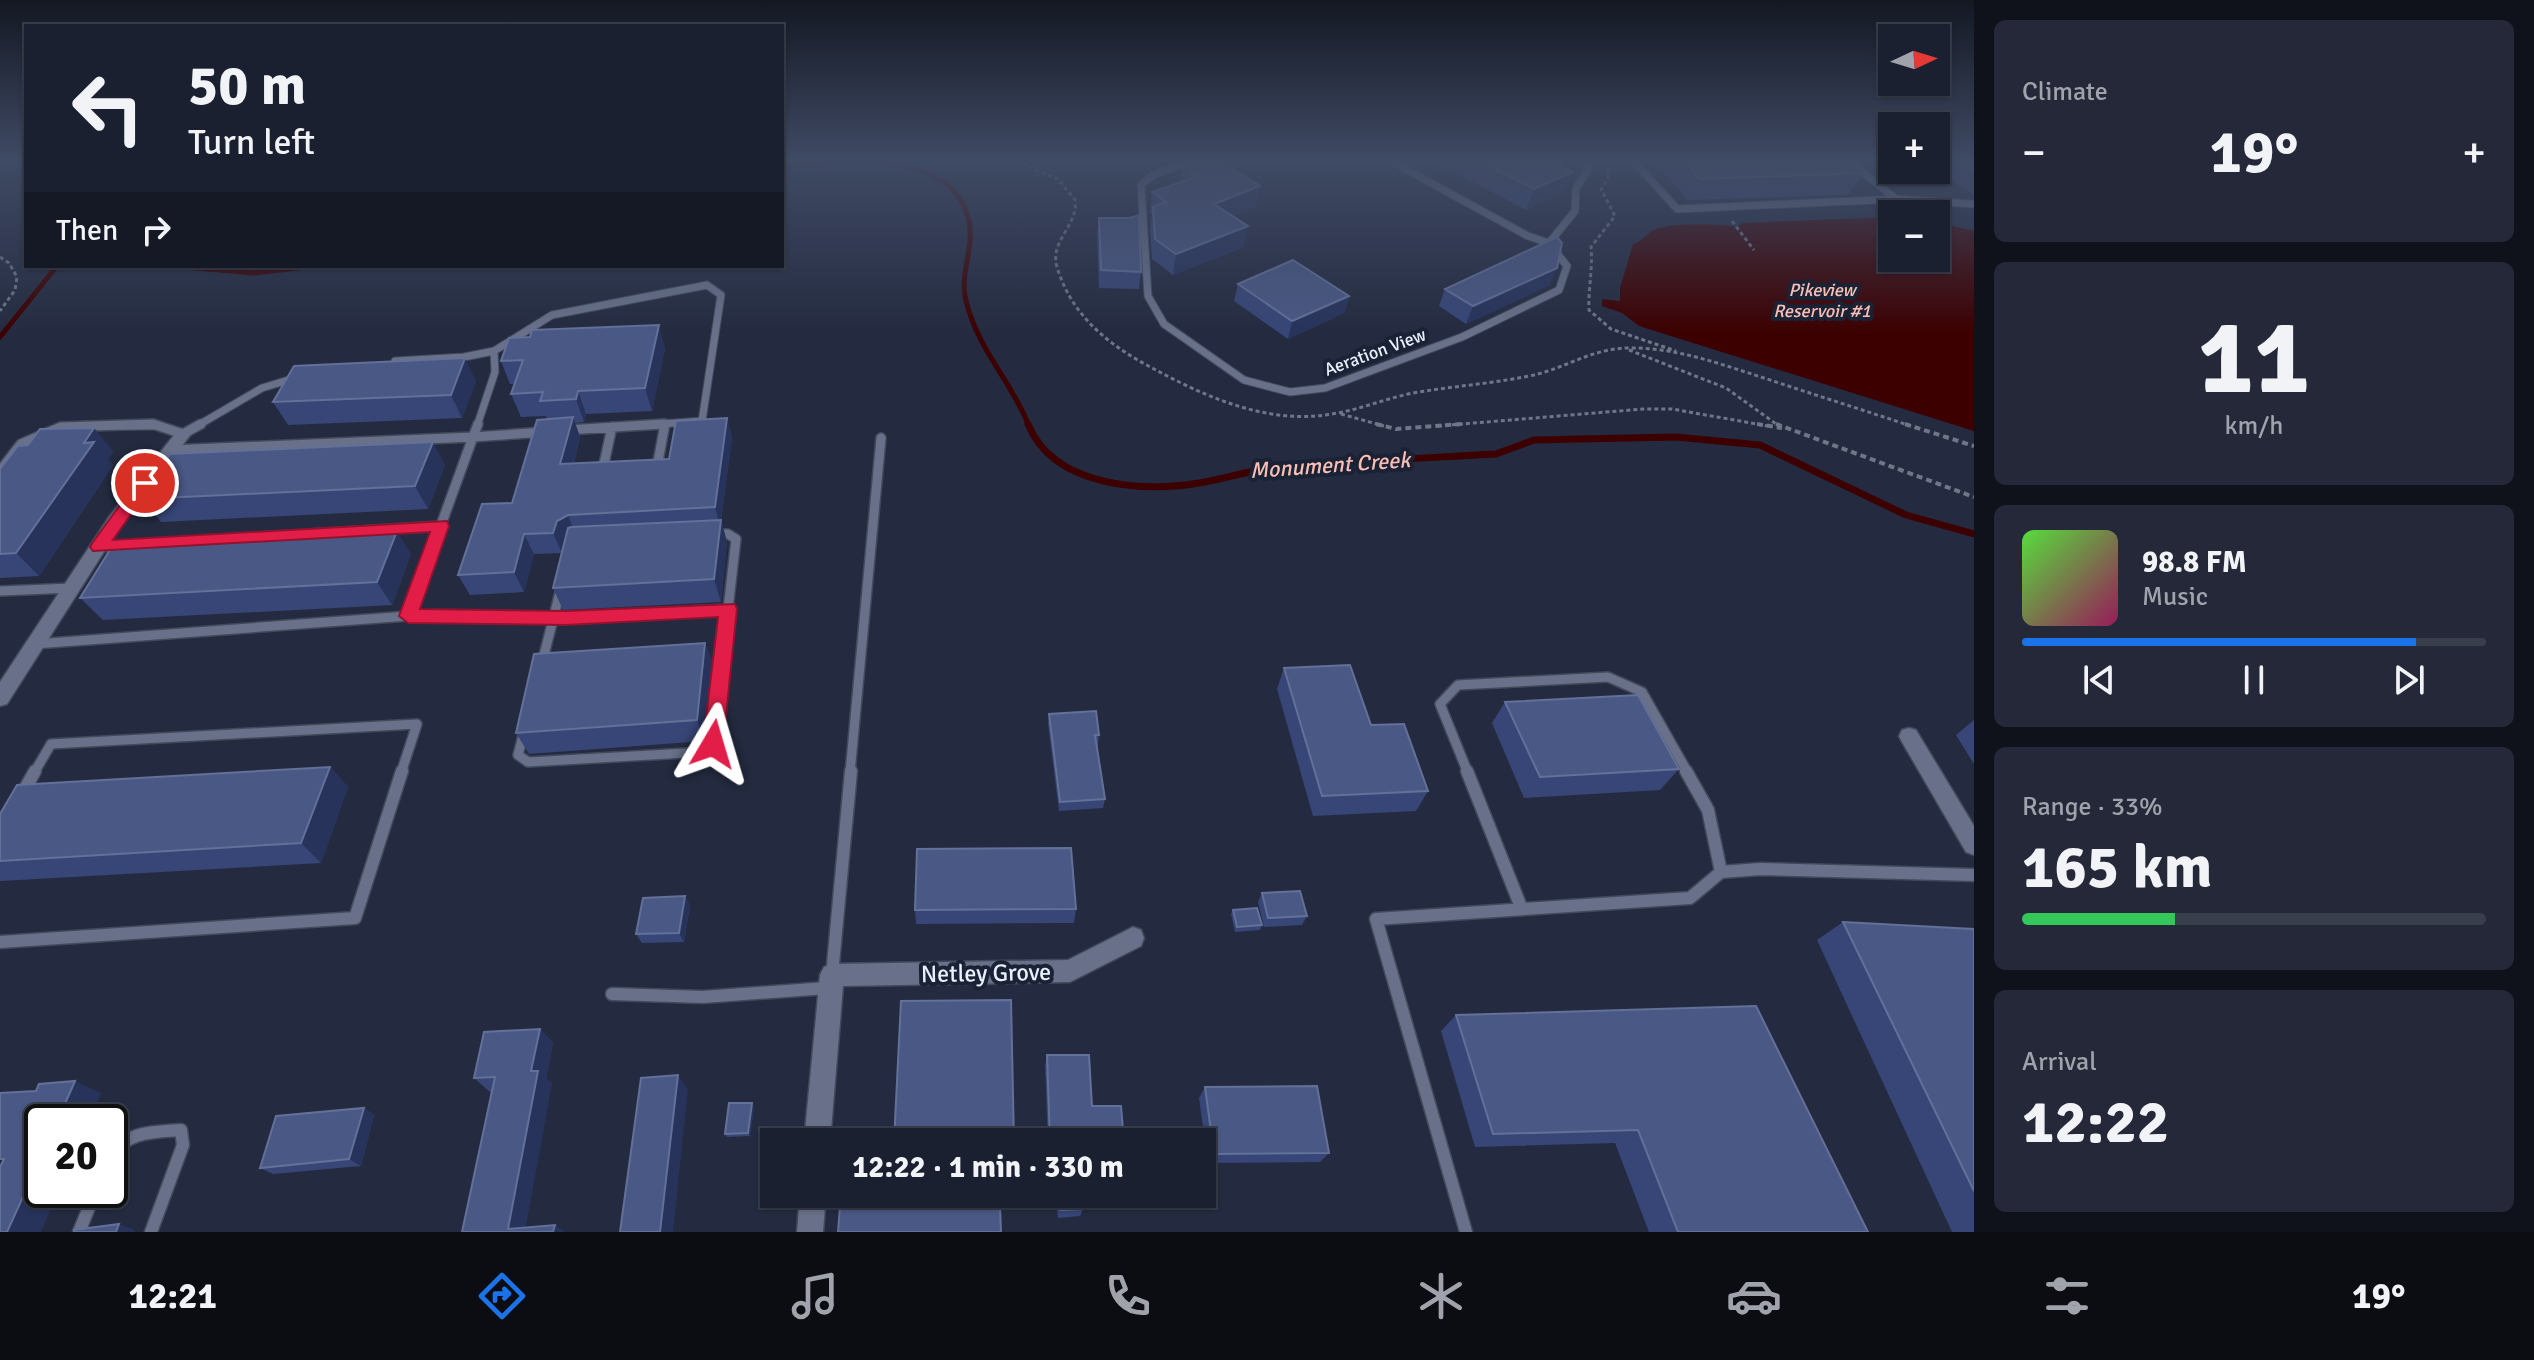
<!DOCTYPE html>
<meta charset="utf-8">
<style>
:root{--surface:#1b2030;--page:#242838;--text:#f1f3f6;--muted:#a0a3ab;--line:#393e4c;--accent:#1a73e8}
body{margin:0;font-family:Signika,sans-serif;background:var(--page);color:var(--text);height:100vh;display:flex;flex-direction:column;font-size:30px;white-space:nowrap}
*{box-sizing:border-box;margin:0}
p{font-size:26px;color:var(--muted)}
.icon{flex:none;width:44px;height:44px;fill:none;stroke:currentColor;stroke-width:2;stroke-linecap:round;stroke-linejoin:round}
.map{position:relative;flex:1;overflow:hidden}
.panel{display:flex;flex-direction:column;gap:20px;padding:20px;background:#0f121a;width:560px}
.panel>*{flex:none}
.banner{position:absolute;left:24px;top:24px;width:760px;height:244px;border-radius:0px;box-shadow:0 2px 6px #0004,0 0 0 2px var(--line);background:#1b2030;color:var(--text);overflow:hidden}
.needle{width:52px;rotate:86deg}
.fabs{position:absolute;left:1878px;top:24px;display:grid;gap:16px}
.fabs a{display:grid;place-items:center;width:72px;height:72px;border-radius:0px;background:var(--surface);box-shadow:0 2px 6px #0004,0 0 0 2px var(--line);font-size:40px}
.speed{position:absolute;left:24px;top:1104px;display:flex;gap:16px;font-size:40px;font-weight:700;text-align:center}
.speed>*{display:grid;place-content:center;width:104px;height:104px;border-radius:50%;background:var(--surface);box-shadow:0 2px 6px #0004,0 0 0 2px var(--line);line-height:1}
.speed .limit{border:4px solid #111;border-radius:12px;background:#fff;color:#111}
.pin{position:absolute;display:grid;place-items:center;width:68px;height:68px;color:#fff;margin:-34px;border:4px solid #fff;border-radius:50%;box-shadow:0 2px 8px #0007}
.me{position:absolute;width:88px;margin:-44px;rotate:7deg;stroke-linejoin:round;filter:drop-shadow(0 0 6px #0008)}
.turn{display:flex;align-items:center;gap:28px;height:168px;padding:0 32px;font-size:36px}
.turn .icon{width:104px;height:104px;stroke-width:2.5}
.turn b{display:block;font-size:56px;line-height:68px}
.then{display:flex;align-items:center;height:76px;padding:0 32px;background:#0003;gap:16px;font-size:30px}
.big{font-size:60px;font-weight:800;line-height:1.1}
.panel .card{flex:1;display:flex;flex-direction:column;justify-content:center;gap:12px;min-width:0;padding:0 28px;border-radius:12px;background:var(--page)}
.panel .dial{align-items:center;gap:0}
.dial b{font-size:104px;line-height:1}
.song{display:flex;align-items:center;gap:24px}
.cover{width:96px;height:96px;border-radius:12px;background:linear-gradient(135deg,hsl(110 70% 55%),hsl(330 70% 35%))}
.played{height:8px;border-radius:4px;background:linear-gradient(90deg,var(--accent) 85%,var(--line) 85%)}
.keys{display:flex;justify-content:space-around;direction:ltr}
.heat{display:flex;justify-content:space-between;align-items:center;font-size:44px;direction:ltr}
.charge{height:12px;border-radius:6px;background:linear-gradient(90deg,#34c759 33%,var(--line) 0)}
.trip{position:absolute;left:760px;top:1128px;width:456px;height:80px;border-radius:0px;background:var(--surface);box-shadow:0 2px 6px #0004,0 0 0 2px var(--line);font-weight:800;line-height:80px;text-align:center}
.menu{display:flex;height:128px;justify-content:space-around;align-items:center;background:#0b0d13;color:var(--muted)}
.menu .icon{width:56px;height:56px}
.menu .active{color:var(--accent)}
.menu b{font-size:36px;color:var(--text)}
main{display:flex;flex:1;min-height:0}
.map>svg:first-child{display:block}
.water{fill:#3c0000}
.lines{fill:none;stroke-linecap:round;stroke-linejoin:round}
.stream-far1{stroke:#3c0000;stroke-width:5}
.stream{stroke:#3c0000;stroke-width:7}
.service-far2-casing{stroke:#42495a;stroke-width:9}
.service-far1-casing{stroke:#42495a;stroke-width:12}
.service-casing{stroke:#42495a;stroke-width:15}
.minor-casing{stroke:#42495a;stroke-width:3}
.path-far1{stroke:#6f7688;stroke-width:3;stroke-dasharray:4 3;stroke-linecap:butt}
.path{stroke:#6f7688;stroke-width:4;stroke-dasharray:6 4;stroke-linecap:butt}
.service-far2{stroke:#687189;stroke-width:7}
.service-far1{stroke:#687189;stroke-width:9}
.service{stroke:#687189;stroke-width:12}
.minor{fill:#687189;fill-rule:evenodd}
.wall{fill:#374677}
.shaded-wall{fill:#27335b}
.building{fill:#4a5885;stroke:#637098;stroke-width:2}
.route{fill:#e11d48;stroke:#92132f;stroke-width:2}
.labels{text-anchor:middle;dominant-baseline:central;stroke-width:8;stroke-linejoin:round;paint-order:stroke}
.far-water-label{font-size:18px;font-style:italic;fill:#fdbfb3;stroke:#1a2236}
.far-street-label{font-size:18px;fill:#eaf0fd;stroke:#1a2236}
.water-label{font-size:22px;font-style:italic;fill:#fdbfb3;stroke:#1a2236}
.near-street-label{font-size:24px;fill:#eaf0fd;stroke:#1a2236}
</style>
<main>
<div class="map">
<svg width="1974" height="1232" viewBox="0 0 1974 1232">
<rect width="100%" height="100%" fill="#242b40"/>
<path class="water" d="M1892,217V258H1936V222L1974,231V431L1639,326L1622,313L1602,306V299L1620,301V288L1633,244C1642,242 1645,235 1653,230C1669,223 1719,223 1736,227L1743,223Z"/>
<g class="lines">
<path class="stream-far1" d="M782,167C840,161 952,146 969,221C975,247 959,274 966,301C979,352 1011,380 1029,426
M173,266L254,273L314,266
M0,337L57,266"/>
<path class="stream" d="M1028,424C1054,488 1145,493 1205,482C1232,477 1254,469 1283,467C1354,461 1425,458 1496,454L1534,440L1676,437L1760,445L1906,515L1974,534"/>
<g class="service-far2-casing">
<path id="service-far2" d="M1191,161L1153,175L1141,185L1148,296L1164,324L1244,380L1290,392L1325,388L1462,337L1559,290L1567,266L1549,243L1575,211L1576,188L1588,170L1587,161
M1391,161L1528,236L1549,243
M1634,161L1677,209L1896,199L1974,204
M1849,161L1896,199
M395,361L464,357L494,351L552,315L707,285L721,295L702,421L633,426
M103,426H158
M197,426L262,388L295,378
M477,426L495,372L494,351"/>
</g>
<g class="service-far1-casing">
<path id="service-far1" d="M567,430L663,424
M170,450L473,437L478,424
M657,467L665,424
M0,471L21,444L61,427L153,424L183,434L201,424
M602,473L612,427
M713,534H728L736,539L728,609
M99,547L441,526
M0,591L72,588
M408,616L566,618L728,609L713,744L704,752L528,762L518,755L524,732
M35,644L408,616L473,437L545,432
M542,663L561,588
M34,773L51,744L417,724L401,773
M850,773L881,438
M1468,773L1440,704L1458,685L1608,677L1642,692L1688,773"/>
</g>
<g class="service-casing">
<path id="service" d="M1467,771L1521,907
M22,794L35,771
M1721,872L1760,869L1974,875
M0,942L355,918L402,771
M832,975L851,771
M612,994L703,997L827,988
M110,1157C126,1131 153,1132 181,1130L183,1145L151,1232
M79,1232L96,1190
M1466,1232L1376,919L1690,898L1721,872L1708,810L1686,771"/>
</g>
<g class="minor-casing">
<path id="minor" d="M183,429L188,430L191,434L188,438L121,525L7,704L0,706V682L109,517L178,430Z
M1909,728L1916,730L1974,826V855L1966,852L1902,742L1899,736L1902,730Z
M1133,927L1141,930L1144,938L1141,946L1070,982L843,986L830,1142H804L820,975L824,967L832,964L1068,960Z
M800,1194H826L823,1232H797Z"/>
</g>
<path class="path-far1" d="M1016,161L1058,179L1075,200C1079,225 1049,241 1057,267C1072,317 1110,346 1154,369C1208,398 1269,425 1332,414C1358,410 1382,400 1408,394C1450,386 1492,384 1534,375C1568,367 1595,347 1632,348C1679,348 1723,365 1767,379C1815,395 1863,410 1911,426
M1608,161V179L1601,189L1615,216L1591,247C1593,269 1588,289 1589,310L1611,329L1676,351
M1732,221L1754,250
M0,257L9,263L17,277L15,290L0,311
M1629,350L1726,388L1779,426
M1341,414L1384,426
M1438,426L1643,409H1672L1768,426"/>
<path class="path" d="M1376,424L1396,429L1462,424
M1757,424L1782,428
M1776,424L1974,497
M1905,424L1974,446"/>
<use href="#service-far2" class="service-far2"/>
<use href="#service-far1" class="service-far1"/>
<use href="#service" class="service"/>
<use href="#minor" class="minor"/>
</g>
<path class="wall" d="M1433,161H1559L1555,163L1573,172L1564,192L1526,210Z
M1654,161H1850L1863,173L1848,195L1688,200Z
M1936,161H1974V195L1936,167Z
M1182,168L1260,186L1256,207L1232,216L1244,247L1173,275L1152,259L1150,227L1152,214L1150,213L1152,192L1180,182Z
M1099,218L1141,272L1139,289L1099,288L1097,234Z
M1238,284L1349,296L1344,313L1288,339L1234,301Z
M1550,285L1466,324L1439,306L1445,289Z
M665,348L652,411L586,414L584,422L575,423L580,437L574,464L669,459L727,418L732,438L721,520L727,542L721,602L563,610L553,588L561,553L534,554L524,592L470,595L458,575L512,503L547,419L546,416L521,417L511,394L515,384H510L501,361Z
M476,381L462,418L288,425L273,402Z
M113,451L108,459L113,465L39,576L0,578V469Z
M445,465L428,509L161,522L142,499Z
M411,554L392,605L103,620L80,598Z
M705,643L713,665L705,741L529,754L516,733Z
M1284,668L1371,725L1428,791L1416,811L1313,816L1277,689Z
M1505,702L1679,769L1660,790L1524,798L1492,723Z
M1049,714L1099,735L1098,745H1097L1105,799L1103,808L1059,811L1048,724Z
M1974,720V764L1956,735Z
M330,767L348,787L321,863L0,881V814Z
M1262,893L1307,916L1302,925L1264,927L1258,902Z
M685,896L690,906L684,942L642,943L636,934Z
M1076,909L1074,923L916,924L915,910Z
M1233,910L1262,925L1260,930L1235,932L1231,914Z
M1843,922L1974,929V1232H1952L1817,940Z
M1456,1015L1868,1232H1649L1615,1143L1475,1147L1441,1031Z
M540,1029L553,1043L546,1079L552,1084L462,1232L492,1092H490L474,1078Z
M1047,1055L1092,1106L1124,1142H1048L1045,1066Z
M1205,1087L1329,1153L1320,1162L1208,1163L1199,1098Z
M754,1107L750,1136L727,1137L725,1134Z
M364,1108L374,1115L361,1166L273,1174L260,1168Z
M1055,1194H1081L1083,1209L1080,1216L1058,1218Z"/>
<path class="shaded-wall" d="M1573,172L1564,192L1526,210L1534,189Z
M1260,186L1256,207L1211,224L1214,204Z
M1248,226L1244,247L1173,275L1176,254Z
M1557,268L1550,285L1466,324L1473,306Z
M1349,296L1344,313L1288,339L1292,321Z
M659,325L665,348L652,411L645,388Z
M465,358L476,381L462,418L451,395Z
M578,391L586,414L584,422L576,399Z
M573,417L580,437L569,484L560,464Z
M727,418L732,438L721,520L727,542L721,602L714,579L720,526L715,507Z
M94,428L113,451L108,459L113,465L39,576L16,553L84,443Z
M433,442L445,465L428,509L415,486Z
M568,515L576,535L562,553L553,533L557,521Z
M397,531L411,554L392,605L377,582Z
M524,534L534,554L524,592L514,572Z
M705,643L713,665L705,741L697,720Z
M330,767L348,787L321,863L301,843Z
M685,896L690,906L684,942L679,933Z
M540,1029L553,1043L546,1079L552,1084L525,1232L508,1229L531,1071Z
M678,1075L688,1089L673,1232H660Z
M75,1081L101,1093L89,1122H57Z
M752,1103L754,1107L750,1136L748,1133Z
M364,1108L374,1115L361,1166L349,1159Z
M42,1155V1190H59L41,1232H7Z
M119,1224L135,1230L134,1232H116Z
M555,1225L565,1232H553Z"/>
<path class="building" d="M1199,161H1220L1260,186L1214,204L1248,226L1176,254L1155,239L1153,207L1166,202L1152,192L1196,177L1182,168Z
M1479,161H1552L1573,172L1534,189Z
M1684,161H1850L1863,173L1700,179Z
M1961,161H1974V171Z
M1139,215L1141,272L1101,270L1099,218H1130Z
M1557,237L1562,243L1557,268L1473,306L1445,289Z
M1293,260L1349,296L1292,321L1238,284Z
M659,325L645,388L578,391L576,399L540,401L543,392L511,394L523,360L501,361L509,338L530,337L532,330Z
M465,358L451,395L273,402L294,366Z
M573,417L560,464L669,459L676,421L727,418L715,507L568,515L557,521L553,533L524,534L514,572L458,575L482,504L512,503L537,420Z
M94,428L84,443L94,442L16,553L0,554V469L18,446L28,445L40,429Z
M433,442L415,486L142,499L170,454Z
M721,520L714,579L553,588L568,528L571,527Z
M397,531L377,582L80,598L113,545Z
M705,643L697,720L516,733L534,654Z
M1350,665L1371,725L1404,724L1428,791L1322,796L1284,668Z
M1638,695L1679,769L1540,777L1505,702Z
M1096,711L1099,735H1095L1105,799L1060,802L1049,714Z
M330,767L301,843L0,861V814L17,785Z
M1071,848L1076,909L915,910L917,849Z
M1300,891L1307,916L1268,918L1262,893Z
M685,896L679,933L636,934L643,898Z
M1257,908L1262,925L1237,927L1233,910Z
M1843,922L1974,929V1191Z
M1011,1000L1014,1142H894L901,1001Z
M1756,1006L1868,1232H1678L1638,1130L1493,1134L1456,1015Z
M540,1029L531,1071H538L508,1229L555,1225L553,1232H462L495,1077L474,1078L484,1032Z
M1047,1055H1089L1092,1106H1121L1124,1142H1050Z
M678,1075L660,1232H620L641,1078Z
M75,1081L57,1122H42V1155L7,1232H0V1167L4,1159H0V1093L36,1091L39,1084Z
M1317,1086L1329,1153L1214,1154L1205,1087Z
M729,1103H752L748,1133L725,1134Z
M364,1108L349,1159L260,1168L276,1116Z
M841,1194H939V1207L1000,1206L1001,1232H838Z
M1058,1194H1081L1083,1209L1060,1210Z
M119,1224L116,1232H74V1230Z"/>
<linearGradient id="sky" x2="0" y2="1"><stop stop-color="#141823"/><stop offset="0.48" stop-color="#3f4a64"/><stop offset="1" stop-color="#3f4a64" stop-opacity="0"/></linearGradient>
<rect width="1974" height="334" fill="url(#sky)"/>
<path class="route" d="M145,477L153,483L113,540L447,521L449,526L420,609L566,611L735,604L737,609L723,744L720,750L713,752L706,750L703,744L718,617L566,625L408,623L399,616L430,532L93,551L90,547L93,542L139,479Z"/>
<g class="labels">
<g class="far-water-label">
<text x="1822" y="290">Pikeview<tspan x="1822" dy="21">Reservoir #1</tspan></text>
</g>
<g class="far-street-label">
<text transform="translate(1375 352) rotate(-20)">Aeration View</text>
</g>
<g class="water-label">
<text transform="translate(1330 465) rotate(-4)">Monument Creek</text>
</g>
<g class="near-street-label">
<text transform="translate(986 973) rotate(-1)">Netley Grove</text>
</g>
</g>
</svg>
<div class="fabs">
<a><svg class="needle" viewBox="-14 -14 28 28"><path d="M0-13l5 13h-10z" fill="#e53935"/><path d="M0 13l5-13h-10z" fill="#a0a3ab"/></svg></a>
<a>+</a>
<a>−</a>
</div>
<div class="speed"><div class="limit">20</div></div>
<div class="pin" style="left:145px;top:483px;background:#d93025"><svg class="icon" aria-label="arrive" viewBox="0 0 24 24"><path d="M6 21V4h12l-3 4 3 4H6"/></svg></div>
<svg class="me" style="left:713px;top:744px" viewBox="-20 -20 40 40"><path d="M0-17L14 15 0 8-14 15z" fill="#e11d48" stroke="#fff" stroke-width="4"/></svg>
<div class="trip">12:22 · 1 min · 330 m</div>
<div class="banner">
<div class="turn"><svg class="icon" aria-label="left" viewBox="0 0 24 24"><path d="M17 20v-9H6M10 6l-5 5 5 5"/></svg><div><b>50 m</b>Turn left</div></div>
<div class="then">Then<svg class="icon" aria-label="right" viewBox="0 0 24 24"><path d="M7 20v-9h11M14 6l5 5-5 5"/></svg></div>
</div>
</div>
<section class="panel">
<div class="card"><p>Climate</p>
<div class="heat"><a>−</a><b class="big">19°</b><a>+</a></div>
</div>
<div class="card dial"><b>11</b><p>km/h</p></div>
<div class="card">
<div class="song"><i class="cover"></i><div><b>98.8 FM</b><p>Music</p></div></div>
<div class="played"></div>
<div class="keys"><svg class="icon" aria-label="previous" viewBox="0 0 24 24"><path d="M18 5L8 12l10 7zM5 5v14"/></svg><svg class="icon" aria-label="pause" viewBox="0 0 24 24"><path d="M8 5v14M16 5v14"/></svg><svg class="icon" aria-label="next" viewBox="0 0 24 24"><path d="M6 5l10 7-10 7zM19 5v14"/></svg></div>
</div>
<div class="card"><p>Range · 33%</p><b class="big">165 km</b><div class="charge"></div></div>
<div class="card"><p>Arrival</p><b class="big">12:22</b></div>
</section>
</main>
<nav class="menu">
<b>12:21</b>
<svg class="icon active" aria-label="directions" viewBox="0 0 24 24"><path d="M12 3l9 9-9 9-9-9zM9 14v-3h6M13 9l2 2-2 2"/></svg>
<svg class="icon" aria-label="music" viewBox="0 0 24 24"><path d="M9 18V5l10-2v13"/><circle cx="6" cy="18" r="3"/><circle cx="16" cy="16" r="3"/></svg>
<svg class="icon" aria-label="phone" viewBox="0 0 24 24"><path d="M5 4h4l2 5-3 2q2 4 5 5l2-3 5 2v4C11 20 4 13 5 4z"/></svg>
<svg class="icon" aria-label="climate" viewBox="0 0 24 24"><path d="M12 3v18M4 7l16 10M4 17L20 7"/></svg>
<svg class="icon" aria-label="car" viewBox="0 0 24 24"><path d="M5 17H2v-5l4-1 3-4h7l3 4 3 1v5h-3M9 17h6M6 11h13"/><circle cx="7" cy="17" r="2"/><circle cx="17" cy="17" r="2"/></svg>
<svg class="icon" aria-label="filters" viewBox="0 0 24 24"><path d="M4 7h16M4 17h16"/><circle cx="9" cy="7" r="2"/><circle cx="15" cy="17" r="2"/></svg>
<b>19°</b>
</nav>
